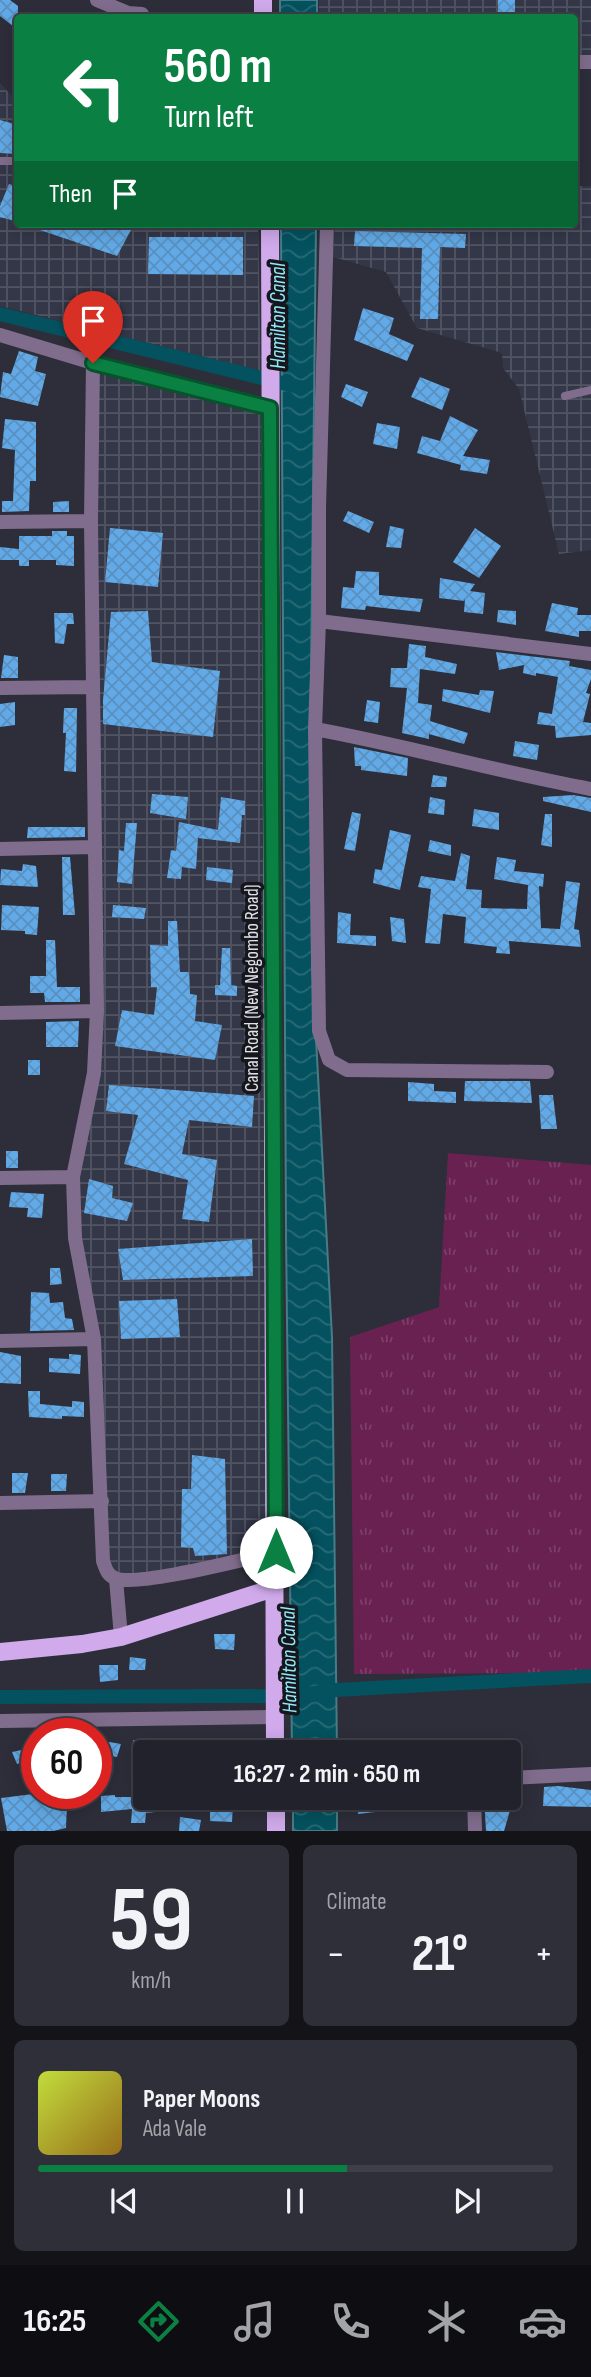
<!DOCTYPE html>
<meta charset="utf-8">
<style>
:root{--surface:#22222c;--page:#2e2f38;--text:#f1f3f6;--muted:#a2a4a9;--line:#3f3f48;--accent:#0b8043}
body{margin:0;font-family:"Sofia Sans Condensed",sans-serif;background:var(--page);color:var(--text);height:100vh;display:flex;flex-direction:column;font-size:26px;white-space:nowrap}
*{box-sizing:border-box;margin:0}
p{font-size:23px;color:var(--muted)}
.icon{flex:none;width:38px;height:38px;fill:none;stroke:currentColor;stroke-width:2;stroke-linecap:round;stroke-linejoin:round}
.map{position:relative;height:1831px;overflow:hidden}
.sheet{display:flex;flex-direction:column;gap:14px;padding:14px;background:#131318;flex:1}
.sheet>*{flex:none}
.top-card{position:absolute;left:14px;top:14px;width:564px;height:214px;border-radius:7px;box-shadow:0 4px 18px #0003,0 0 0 2px var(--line);background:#0b8043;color:#fff;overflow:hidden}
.speed{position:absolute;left:21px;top:1718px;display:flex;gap:14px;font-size:35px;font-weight:700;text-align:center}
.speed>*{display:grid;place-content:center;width:91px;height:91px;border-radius:50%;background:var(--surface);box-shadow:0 4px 18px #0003,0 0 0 2px var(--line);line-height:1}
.speed .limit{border:10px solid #d22;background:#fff;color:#111}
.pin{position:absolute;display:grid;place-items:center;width:60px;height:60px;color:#fff;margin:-72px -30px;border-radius:50% 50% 50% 0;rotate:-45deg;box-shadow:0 0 7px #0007}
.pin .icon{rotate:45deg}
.me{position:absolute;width:77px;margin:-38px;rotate:0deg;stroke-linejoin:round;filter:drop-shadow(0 0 5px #0008)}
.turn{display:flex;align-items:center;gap:24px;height:147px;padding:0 35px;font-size:32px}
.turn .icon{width:91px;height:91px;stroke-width:2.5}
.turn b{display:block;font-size:49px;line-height:60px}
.then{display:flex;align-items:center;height:66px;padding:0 35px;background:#0003;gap:14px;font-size:26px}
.big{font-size:52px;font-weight:700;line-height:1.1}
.sheet .tile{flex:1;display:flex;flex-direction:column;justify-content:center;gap:10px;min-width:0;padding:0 24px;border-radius:10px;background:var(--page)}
.sheet .dial{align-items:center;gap:0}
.dial b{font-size:91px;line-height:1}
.song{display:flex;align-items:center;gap:21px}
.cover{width:84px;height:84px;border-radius:10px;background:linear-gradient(135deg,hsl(70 70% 55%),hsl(40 70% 35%))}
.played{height:7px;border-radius:4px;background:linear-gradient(90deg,var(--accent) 60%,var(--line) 60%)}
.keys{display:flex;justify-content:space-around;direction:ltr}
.heat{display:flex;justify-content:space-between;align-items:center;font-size:38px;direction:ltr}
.sheet .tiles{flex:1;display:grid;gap:14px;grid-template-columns:1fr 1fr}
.tile:last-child{grid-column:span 2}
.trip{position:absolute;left:133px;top:1740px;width:388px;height:70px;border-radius:7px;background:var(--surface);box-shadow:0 4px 18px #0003,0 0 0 2px var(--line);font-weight:700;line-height:70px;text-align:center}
.tab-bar{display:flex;height:112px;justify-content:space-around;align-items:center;background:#0e0e12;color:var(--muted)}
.tab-bar .icon{width:49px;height:49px}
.tab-bar .selected{color:var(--accent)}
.tab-bar b{font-size:32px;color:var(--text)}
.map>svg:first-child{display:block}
.industrial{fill:url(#industrial-grid)}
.grass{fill:url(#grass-tufts)}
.water{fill:url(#water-waves);stroke:#467d88;stroke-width:2}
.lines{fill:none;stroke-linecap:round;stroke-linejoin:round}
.canal{stroke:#04525f;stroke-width:14}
.building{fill:url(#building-cross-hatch)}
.service{stroke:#806d8d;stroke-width:8}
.minor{stroke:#806d8d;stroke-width:14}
.primary{stroke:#d0aaeb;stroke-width:18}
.route-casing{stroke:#07532c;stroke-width:18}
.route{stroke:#0b8043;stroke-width:12}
.labels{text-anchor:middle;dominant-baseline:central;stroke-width:7;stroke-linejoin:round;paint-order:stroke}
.street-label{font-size:19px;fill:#e0e1e9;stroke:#16171c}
.water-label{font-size:21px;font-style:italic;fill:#92e9fb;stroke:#16171c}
</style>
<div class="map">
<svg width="591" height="1831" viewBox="0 0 591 1831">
<defs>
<pattern id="industrial-grid" width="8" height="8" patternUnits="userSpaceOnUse" patternTransform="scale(1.75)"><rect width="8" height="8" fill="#343748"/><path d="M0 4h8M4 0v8" fill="none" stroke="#515462"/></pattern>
<pattern id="grass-tufts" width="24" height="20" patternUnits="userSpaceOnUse" patternTransform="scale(1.75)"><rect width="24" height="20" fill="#682150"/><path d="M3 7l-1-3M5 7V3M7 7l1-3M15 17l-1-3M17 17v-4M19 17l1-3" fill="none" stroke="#7d4169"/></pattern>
<pattern id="water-waves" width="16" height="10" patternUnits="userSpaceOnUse" patternTransform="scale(1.75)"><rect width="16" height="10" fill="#04525f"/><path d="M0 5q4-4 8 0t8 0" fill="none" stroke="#286b76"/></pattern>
<pattern id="building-cross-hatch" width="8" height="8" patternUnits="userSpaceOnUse" patternTransform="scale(1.75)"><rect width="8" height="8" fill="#61aae7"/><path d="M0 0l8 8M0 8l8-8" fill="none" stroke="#5a90bf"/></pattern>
</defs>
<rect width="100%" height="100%" fill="#2d2e3a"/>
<path class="industrial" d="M319,0H591V56H574V18H319Z
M0,83L11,95L17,96L18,224H258L261,371L0,306Z
M574,186H591V550L559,554L519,389L503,368L502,353L417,328L386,272L333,257L335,224H574Z
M97,361L268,404L273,1550L132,1578L109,1570L97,1339L74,1207L97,1073Z"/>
<path class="grass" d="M448,1153L591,1165V1673L354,1674L350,1337L439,1307Z"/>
<path class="water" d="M280,0H317V17H280Z
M281,224H316L310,762L312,964L332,1337L337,1752H292L286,1234Z
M293,1797H337V1831H293Z"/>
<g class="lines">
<path class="canal" d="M0,314L299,387
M0,1697L292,1696L336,1690L591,1676"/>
</g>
<path class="building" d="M0,0H10L18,6V30L0,16Z
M498,0H515V18H498Z
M0,120L18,125V154L0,153Z
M9,184L18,187V222L0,217V206Z
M28,224H116L131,230L117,256L28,226Z
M355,231L466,234L465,248L440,247L438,319H420L422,248L354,246Z
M149,237H243V275L148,274Z
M363,308L394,318L389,334L414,345L407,361L354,340Z
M19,351L38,357L35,371L46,374L38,406L0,397L3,372L11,374Z
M420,377L450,389L442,410L411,397Z
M346,384L368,392L362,407L341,397Z
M450,416L478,430L463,456L490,460L487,474L460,470L461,465L417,453L422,436L440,441Z
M5,419L36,422V481H30L29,511L2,512V501H13L15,450L2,448Z
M377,423L400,427L397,449L373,444Z
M69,501V512H53V502Z
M348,511L374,522L369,533L343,521Z
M390,526L404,529L401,548L386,547Z
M110,528L163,533L158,587L105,582Z
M475,528L501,546L479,578L453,562Z
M52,531H67V536H74V566L56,565V560H29V566H19V560H0V547L19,549V536H52Z
M356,571L379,572V595L423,599L420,612L366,606L365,610L341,608L343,587L354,588Z
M440,578L475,584L470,591L485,593L483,614L464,612L465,599L464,601L439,598Z
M552,603L578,608L577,615H591V631H579V637L545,631Z
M498,610L516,611V625L497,622Z
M148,611L152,662L220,671L213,737L103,724V700L111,612Z
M54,613H73L74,624H67L64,644L55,643Z
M409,644L426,646L425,657L457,664L455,674L420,669L418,703L432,705L430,721L468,733L464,744L429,734V739L402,733L407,688L390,687L391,668H407Z
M496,652L570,661L569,666L591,670V679L586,693L590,694L583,722L591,723V735L556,738L555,726L537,724L539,712L552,714L558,677L536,673V676L523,673L524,665L499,670Z
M4,655L18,657V678H1Z
M443,689L479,695L480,690L494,691L490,713L442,701Z
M367,700L380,702L378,723L364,721Z
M15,702V725L0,727V704Z
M64,708H77L76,772L64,771L66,733H63Z
M515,741L539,745L537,760L513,756Z
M354,747L408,758L407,776L361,770V766H355Z
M433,775L447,777L446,787H431Z
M152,794L188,797L186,819L150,813Z
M573,795L591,798V812L543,801V797Z
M221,797L245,801V815H242L240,843L198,838L196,869L182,867L181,879L167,878L171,850L176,851L179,822L218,830Z
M430,797L445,800L444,815L428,813Z
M474,809L499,813V830L472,826Z
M352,812L361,814L355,851L344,849Z
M545,814H552V847L541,845Z
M126,823H137L132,884L117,882L119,850L124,851Z
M28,827H85V837L27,838Z
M390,830L411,835L400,890L373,883L375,869L382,870Z
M430,840L451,845V856L428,851Z
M461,853L470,856L466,889L482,890L481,908L527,909L528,885L494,879L497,857L516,860L514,871L544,874L543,887L539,886L541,928L560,929L566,881L580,883L574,929L579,930L581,947L509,941L510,954L496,953L497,947L464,943L466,917L443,914L440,944L425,943L431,889L418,887L421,876L455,881Z
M62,857H70L75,915H63Z
M23,864L36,866L38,887L0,885L1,869L22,871Z
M207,867L233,870L232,883L206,880Z
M2,905L39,907L37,935L25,934V931L1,930Z
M113,905L146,908L144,919L112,917Z
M338,912L351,914L350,935L376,936V946L337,943Z
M390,917L404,919L406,943L392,941Z
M168,921H177L180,972H189L190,994L197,995L195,1021L222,1025L215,1060L115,1046L122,1010L154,1015L157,987H151L150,945L168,946Z
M46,940H55L57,987H80V1002H45L44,993H30V976H46Z
M222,948H230L231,985L237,986V996L215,995V985H220Z
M79,1021L78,1047H46V1022Z
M28,1060H40V1075H28Z
M465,1081H530L532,1103L464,1101Z
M408,1082L434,1084V1091L456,1092V1103L408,1101Z
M109,1085L254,1096L252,1127L189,1120L182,1154L217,1160L209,1222L182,1219L188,1180L124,1164L138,1115L106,1111Z
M539,1095H553L557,1129H541Z
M6,1151H18V1168H6Z
M89,1179L113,1186L112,1198L133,1203L127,1221L84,1213Z
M11,1192L44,1194L42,1218L27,1217L28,1208L9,1207Z
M252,1239L253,1276L123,1280L118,1249Z
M50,1268H60L62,1284L50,1285Z
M31,1292L49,1293L50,1303L63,1302L65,1318L72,1319L74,1330L30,1331Z
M177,1299L180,1337L121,1339L119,1301Z
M0,1352L21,1356V1384L0,1383Z
M69,1354L81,1355L80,1374L49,1372V1358L69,1359Z
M28,1391H40V1404L72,1407V1401L84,1402V1417L62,1416V1419L29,1417Z
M192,1455L225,1459L227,1554L195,1556L193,1548L181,1547L182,1489H191Z
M12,1473H28L25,1493H12Z
M51,1474H67L66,1491H51Z
M214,1634H235L234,1650L215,1649Z
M130,1657L146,1659L145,1670H129Z
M99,1665H118V1680L100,1682Z
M133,1740L149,1741L148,1752H145V1754H132Z
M109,1742L121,1744L117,1757L106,1755Z
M31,1748L32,1758L17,1764L12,1752Z
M558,1786L591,1790V1807L543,1806L544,1787Z
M33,1794H95V1801L67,1804L66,1828L53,1831H7L1,1798Z
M115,1795V1797H167L164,1811L146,1813L145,1823H131L132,1809L101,1812V1796Z
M357,1797H402V1809L358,1814Z
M423,1797H456V1804L424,1808Z
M484,1797H514L504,1831H486Z
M210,1804L233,1805L232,1822L210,1821Z
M180,1817L201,1820L199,1831H179Z"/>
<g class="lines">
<path class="service" d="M0,161H18
M565,396L591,390"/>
<path class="minor" d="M97,0L128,13L142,14
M574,62H591
M0,335L93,363L270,408
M93,363L91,521L97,1011L94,1073L73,1177L75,1238L94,1339L103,1561C106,1569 107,1575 115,1578C136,1588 248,1558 276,1552
M0,522L91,521
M319,621V507L327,224
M0,688L92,687
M315,729C408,746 498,772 591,789
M0,849L93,847
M0,1013L97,1011
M547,1072L347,1070L329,1060L319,1031L315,729L319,621L591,654
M0,1178L73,1177
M0,1341L94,1339
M0,1503L102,1501
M116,1579L121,1637
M1,1721L275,1717
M509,1778L591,1774
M474,1797L475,1831"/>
<path class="primary" d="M263,18V0
M270,224L275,1752
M0,1652L82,1644L121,1637L274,1588
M276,1797V1831"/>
</g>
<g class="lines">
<g class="route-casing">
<path id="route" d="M93,363L270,408L276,1552"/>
</g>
<use href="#route" class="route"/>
</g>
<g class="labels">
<g class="street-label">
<text transform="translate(252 988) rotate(-90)">Canal Road (New Negombo Road)</text>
</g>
<g class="water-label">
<text transform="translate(278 316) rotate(-90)">Hamilton Canal</text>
<text transform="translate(289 1660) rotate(-91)">Hamilton Canal</text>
</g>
</g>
</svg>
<div class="speed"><div class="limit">60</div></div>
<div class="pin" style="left:93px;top:363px;background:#d93025"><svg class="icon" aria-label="arrive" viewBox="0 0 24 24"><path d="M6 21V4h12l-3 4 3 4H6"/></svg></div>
<svg class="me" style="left:276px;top:1552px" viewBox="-20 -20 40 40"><circle r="19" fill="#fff"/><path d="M0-13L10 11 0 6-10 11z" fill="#0b8043"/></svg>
<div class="trip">16:27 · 2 min · 650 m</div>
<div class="top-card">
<div class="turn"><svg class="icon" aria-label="left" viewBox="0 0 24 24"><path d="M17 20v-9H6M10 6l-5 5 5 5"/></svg><div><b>560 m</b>Turn left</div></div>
<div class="then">Then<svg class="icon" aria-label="arrive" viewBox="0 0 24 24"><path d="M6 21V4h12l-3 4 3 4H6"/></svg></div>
</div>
</div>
<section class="sheet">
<div class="tiles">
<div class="tile dial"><b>59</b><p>km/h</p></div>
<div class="tile"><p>Climate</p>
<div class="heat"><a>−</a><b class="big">21°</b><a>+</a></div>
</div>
<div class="tile">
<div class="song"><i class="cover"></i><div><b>Paper Moons</b><p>Ada Vale</p></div></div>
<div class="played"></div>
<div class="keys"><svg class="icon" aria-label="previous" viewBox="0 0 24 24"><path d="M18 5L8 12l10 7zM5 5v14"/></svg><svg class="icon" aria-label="pause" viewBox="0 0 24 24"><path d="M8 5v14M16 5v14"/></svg><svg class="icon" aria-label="next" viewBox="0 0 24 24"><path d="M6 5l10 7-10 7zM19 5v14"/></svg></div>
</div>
</div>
</section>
<nav class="tab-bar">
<b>16:25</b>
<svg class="icon selected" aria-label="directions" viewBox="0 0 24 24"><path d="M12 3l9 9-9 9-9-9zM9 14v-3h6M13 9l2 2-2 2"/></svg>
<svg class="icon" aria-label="music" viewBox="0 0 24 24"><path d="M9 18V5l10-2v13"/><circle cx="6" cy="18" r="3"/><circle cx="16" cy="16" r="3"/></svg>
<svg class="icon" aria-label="phone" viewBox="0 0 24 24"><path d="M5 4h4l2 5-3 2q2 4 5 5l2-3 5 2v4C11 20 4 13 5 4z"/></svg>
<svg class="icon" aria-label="climate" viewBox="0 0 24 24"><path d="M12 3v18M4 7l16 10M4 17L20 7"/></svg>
<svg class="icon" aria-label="car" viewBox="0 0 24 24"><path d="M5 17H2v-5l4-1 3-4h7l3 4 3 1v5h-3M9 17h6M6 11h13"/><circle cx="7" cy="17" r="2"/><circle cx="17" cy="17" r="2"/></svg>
</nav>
